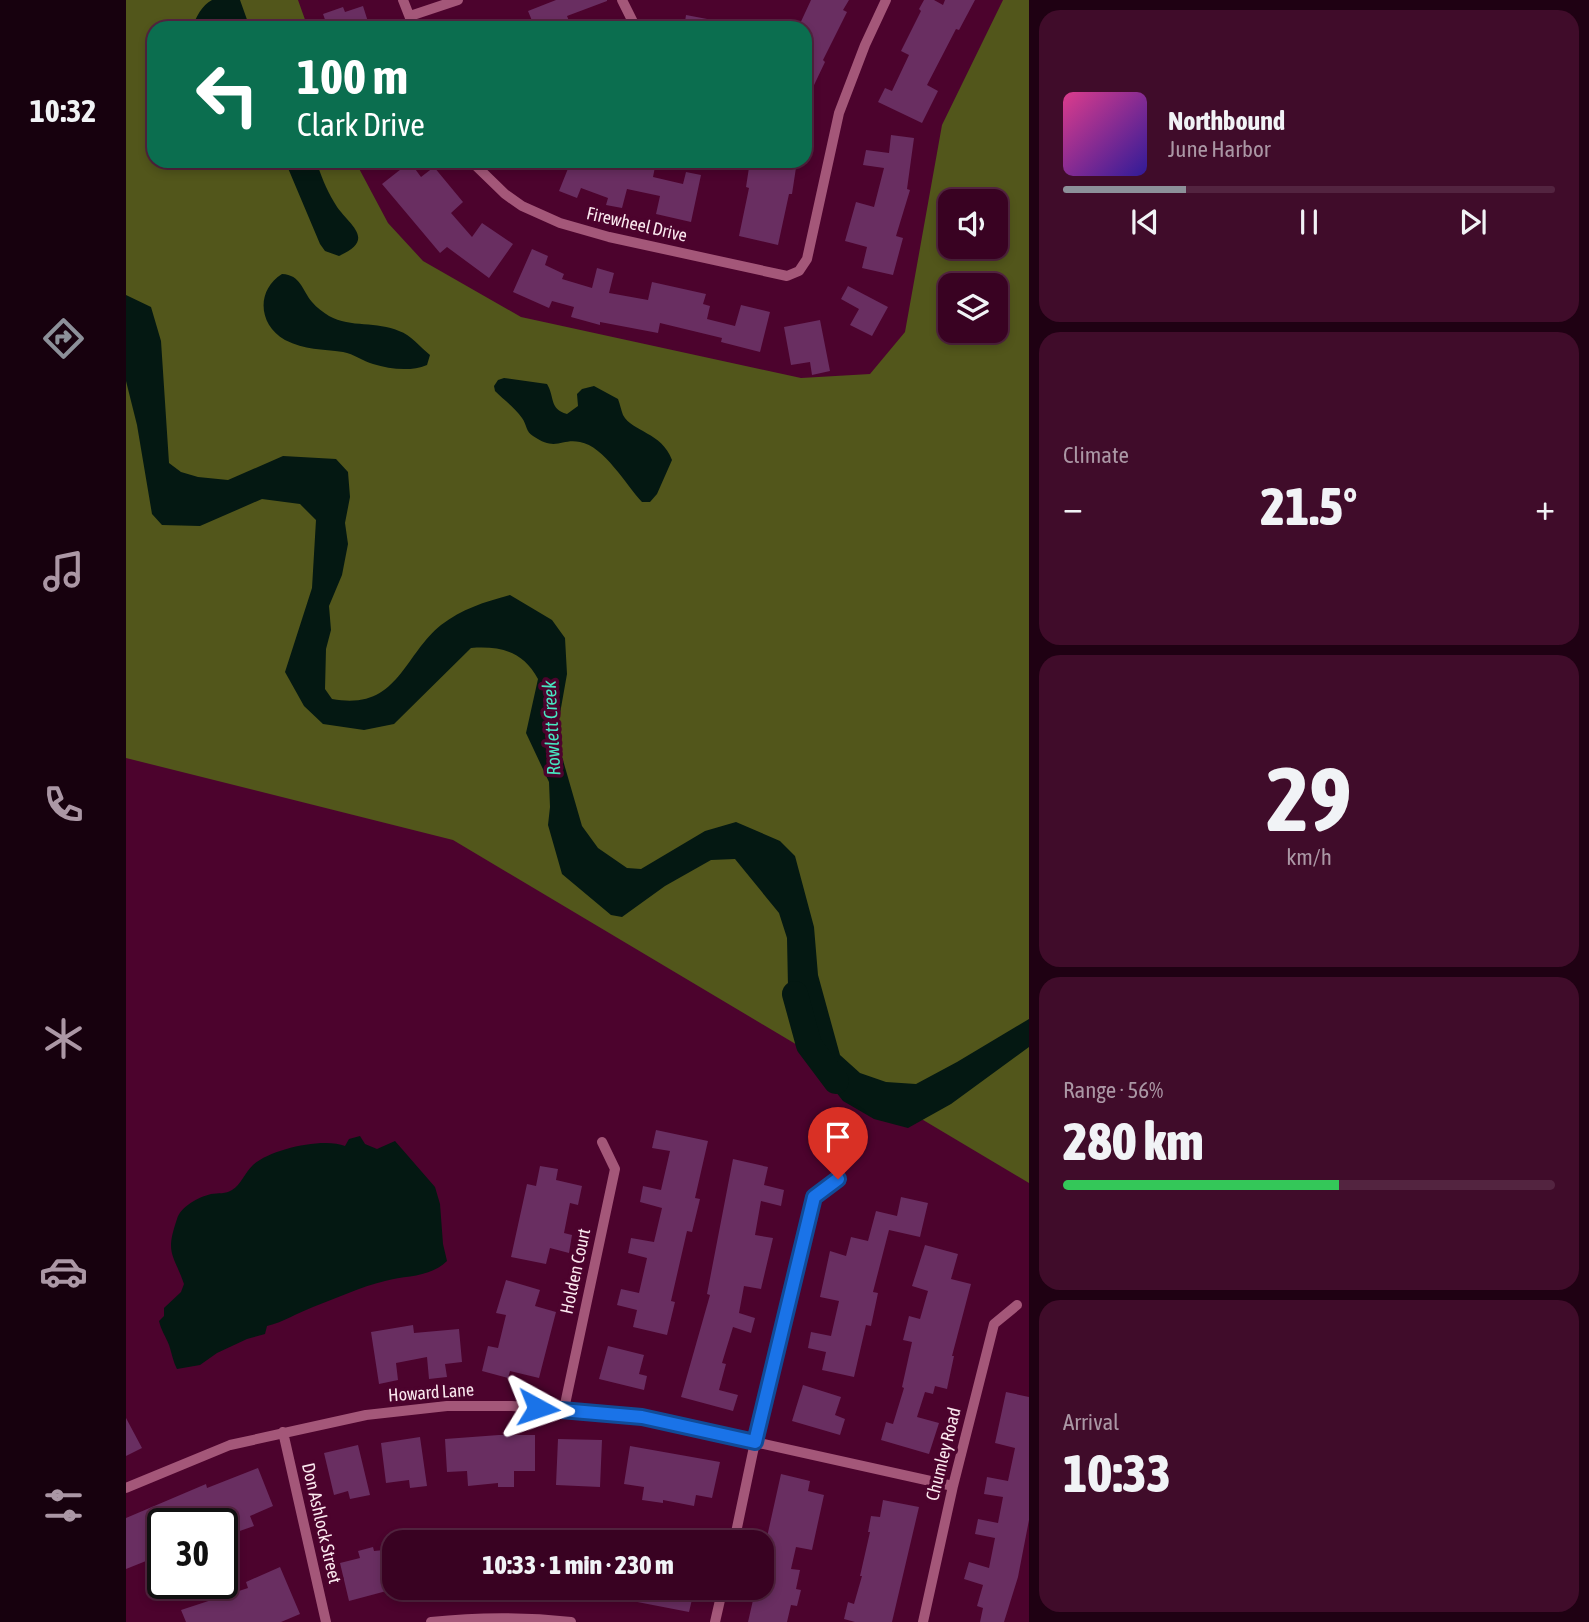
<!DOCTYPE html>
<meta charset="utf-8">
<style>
:root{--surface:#390222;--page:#400c2a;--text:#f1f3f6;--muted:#ab97a5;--line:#532440;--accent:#8c9099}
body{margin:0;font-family:"Asap Condensed",sans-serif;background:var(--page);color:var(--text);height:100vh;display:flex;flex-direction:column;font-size:26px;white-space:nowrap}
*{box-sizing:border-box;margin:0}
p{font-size:23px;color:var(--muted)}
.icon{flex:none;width:38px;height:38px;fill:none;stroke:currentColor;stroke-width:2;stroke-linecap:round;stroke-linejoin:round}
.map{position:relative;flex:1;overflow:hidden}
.drawer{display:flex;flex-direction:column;gap:10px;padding:10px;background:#1f0113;width:560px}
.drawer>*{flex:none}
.banner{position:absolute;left:21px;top:21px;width:665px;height:147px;border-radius:21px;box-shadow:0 4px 10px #0003,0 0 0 2px var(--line);background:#0b6e4f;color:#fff;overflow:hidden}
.buttons{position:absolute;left:812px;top:189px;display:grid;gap:14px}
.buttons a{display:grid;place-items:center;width:70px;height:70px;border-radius:14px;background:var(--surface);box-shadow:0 4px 10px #0003,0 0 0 2px var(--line);font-size:35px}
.speed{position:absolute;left:21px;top:1508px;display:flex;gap:14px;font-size:35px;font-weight:700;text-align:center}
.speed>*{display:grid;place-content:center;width:91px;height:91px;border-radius:50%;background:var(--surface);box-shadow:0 4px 10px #0003,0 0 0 2px var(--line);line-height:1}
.speed .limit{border:4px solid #111;border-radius:10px;background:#fff;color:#111}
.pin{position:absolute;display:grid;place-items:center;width:60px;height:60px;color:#fff;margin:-72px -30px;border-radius:50% 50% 50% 0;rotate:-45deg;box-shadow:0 0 7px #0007}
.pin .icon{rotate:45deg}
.me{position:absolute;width:77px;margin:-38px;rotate:95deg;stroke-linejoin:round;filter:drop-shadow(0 0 5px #0008)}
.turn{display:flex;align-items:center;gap:24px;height:147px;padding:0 35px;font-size:32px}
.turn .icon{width:91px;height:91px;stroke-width:2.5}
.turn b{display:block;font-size:49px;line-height:60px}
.big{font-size:52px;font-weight:800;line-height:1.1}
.drawer .card{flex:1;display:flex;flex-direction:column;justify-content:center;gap:10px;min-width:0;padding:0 24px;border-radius:21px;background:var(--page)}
.drawer .dial{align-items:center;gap:0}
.dial b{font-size:91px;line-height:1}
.song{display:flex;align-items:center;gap:21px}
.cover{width:84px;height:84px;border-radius:10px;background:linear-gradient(135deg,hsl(330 70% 55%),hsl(250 70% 35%))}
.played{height:7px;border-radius:4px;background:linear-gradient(90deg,var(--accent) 25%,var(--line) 25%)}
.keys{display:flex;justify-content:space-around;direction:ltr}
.heat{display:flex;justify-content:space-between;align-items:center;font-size:38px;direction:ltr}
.charge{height:10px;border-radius:5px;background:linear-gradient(90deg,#34c759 56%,var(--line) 0)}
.trip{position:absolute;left:256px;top:1530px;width:392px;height:70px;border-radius:21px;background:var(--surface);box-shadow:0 4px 10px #0003,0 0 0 2px var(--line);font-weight:800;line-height:70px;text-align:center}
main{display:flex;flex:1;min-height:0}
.dock{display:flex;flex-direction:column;width:126px;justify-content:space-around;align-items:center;background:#17010e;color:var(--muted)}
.dock .icon{width:49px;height:49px}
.dock .active{color:var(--accent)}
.dock b{font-size:32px;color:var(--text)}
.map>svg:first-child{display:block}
.green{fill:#52561b;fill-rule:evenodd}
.water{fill:#041812}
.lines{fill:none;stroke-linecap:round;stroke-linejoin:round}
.river{stroke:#041812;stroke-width:26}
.building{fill:#692e61}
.street{stroke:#a45779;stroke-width:10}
.route-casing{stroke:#114b97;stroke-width:18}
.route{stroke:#1a73e8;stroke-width:12}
.labels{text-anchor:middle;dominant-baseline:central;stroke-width:7;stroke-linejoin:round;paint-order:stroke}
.street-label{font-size:18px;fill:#fae7ee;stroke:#4c032d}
.water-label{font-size:19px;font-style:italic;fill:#47e6c0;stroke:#4c032d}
</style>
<main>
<nav class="dock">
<b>10:32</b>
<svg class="icon active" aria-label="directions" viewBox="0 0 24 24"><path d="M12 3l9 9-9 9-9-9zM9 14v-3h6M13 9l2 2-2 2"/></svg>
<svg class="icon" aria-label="music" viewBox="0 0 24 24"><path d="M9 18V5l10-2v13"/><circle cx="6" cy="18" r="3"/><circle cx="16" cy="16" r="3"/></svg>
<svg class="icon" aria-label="phone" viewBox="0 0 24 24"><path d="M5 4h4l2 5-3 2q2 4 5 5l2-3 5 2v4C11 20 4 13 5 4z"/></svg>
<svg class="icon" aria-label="climate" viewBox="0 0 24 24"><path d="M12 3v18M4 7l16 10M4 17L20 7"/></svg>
<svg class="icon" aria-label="car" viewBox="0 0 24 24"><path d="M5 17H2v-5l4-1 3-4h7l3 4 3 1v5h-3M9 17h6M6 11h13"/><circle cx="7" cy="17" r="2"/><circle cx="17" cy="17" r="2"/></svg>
<svg class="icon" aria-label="filters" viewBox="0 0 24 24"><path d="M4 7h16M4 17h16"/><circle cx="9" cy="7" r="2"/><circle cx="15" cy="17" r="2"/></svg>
</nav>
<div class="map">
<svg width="903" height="1622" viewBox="0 0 903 1622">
<rect width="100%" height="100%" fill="#4c032d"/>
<path class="green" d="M0,0H172L182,28H28V161H229L262,223L297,261L395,317L675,378L744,374L779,332L816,125L877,0H903V1183L327,840L0,758ZM824,201H870V247H824ZM824,285H870V331H824Z"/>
<path class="water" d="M86,0H114L124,28H66C70,17 76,5 86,0Z
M159,161H190C195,175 200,189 208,202C220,224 253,238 213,256L199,251L194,244Z
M156,274C175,275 176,290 186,302C191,308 197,312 203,316C225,328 251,321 273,331C285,335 294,347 304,355L301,365C284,372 264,369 247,364C237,361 228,354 217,352C196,349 179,350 159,340C132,325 130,290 156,274Z
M0,295L25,307L35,341L43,463L55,472L72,477L102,480L157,456L210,459L222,472L224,497L219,523L222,544L216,575L203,606L205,630L200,649L199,689L206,699C272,711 276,657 315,625C336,609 358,602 384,595L426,620L439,638L441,674L430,736L456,826L472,848L501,868L515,869L579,831L610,822L654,841L669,856L688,927L692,975L714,1055L734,1073L760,1082L790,1084L831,1062L903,1019V1047L825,1104L782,1128L748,1119L717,1101L699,1078L662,987L661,938L653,913L609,859L585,860L539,886L496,917L485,915L436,874L422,825L424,807L423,782L400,733L412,679C397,651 375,646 345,648L268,724L238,730L197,724L178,706L159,672L186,588L190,520L174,504L136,499L74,526L36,525L26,514L11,425L0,381Z
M378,378L421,384C429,397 423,409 441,414L452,406L451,394L456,389L468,386L492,399C494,404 495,410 497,415C506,432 536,432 546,460L531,494L524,502H516C500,485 478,446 454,442C435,438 430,452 407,436C400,432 401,425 396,418C389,408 378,400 369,391L368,386L372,380Z
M234,1136L239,1144L251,1149L269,1141L309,1187L314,1204L317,1244L321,1261C303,1278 281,1275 259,1281C234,1287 211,1298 187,1307C171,1313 158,1322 141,1326L139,1334L121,1339L91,1353L74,1365L51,1369C47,1361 46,1354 43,1345C40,1337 35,1330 33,1321L38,1316V1308L55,1292L58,1284C47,1253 39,1254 51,1219C55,1206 73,1197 85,1194C92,1193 100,1194 106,1190C115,1185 119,1172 127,1165C144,1149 198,1137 219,1146L223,1139Z"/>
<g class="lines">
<path class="river" d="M669,994L683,1045L710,1081"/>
</g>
<path class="building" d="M430,0H481V1L441,16L446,28H409L402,11Z
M685,0H723L717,10L721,12L697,60L699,62L679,104V28H672Z
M798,0H808L817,5L819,0H849L833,30L830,29L801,85L812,91L796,123L752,102L759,88L766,91L783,55L775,51L795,11L793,9Z
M237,6L244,28H202L197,14L217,7L219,12Z
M560,15L597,22V28H558Z
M765,135L788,138L781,189L784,190L770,236L777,238L767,275L736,268L741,247L719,241L730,202L748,207L758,168L737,165L740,150L763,153Z
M445,161H504L529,167L527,177L557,184L560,172L575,175L565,222L530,214L534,196L501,189L496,208L480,205L482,198L455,188L451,198L433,191Z
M624,161H671L666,194H663L652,245L613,236L623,188L620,187Z
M284,162L295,177L308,167L337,202L325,213L346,237L356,223L387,244L363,278L321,247L314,253L256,184Z
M406,249L422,256L419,265L438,274L436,279L466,288L471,268L488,273L483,293L522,300L526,282L580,294L577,304L584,306L581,319L609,326L615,305L644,312L634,352L595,342L596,338L534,323L532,333L474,322V325L445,317L448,307L426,301L423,308L387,292Z
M722,286L762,307L746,336L724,325L733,309L715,299Z
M694,320L704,371L686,375L684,362L665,365L658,327Z
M530,1130L582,1141L569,1198L574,1199L566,1232L561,1231L545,1301L549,1302L541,1335L507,1327L511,1310L491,1305L495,1289L513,1293L521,1258L502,1253L505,1238L528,1242L536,1208L514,1202L517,1186L535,1190L544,1151L526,1148Z
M607,1159L642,1167L638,1185L658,1190L655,1206L635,1201L629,1235L647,1238L635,1289L618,1286L613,1313L629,1318L625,1333L607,1327L596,1363L600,1364L593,1390L612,1395L607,1411L555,1397L584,1295L581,1294Z
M414,1166L432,1169L430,1180L456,1186L452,1205L444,1203L438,1233L446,1235L443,1253L424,1248L420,1264L385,1257L401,1184L410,1186Z
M775,1197L802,1203L794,1237L763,1230L747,1292L752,1293L745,1326L740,1325L728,1377L696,1370L700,1352L682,1348L685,1332L705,1336L713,1301L694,1297L704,1251L720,1256L725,1237L742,1241L750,1211L771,1216Z
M799,1245L832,1254L825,1279L845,1284L826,1356H828L821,1389L809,1386L807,1394L799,1392L791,1417L813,1423L803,1454L755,1440L760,1422L767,1424L778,1388L776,1387L786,1342L777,1340L783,1316L794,1319L802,1291L786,1286Z
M380,1280L414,1290L409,1306L430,1312L413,1378L384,1371L382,1378L356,1371L362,1346L372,1348L380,1315L370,1313Z
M287,1325L288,1333L333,1329L336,1362L319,1364L321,1377L303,1379L301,1357L270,1363L272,1380L253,1384L245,1332Z
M482,1346L518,1355L513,1374L521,1376L518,1390L473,1379Z
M677,1385L715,1397L709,1415L719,1419L714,1435L666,1421Z
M880,1392L903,1397V1520L892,1577L878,1622H854L857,1608L851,1606L857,1585L838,1579L843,1562L863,1568L869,1538L849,1534L852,1519L872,1523L877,1497L858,1494L861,1477L882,1481L889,1448L869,1443Z
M0,1418L16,1448L0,1456Z
M373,1435H409V1471H388V1487H372V1483L342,1486L341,1471L321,1472L319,1439Z
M294,1437L301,1486L284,1488L283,1480L260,1483L255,1443Z
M432,1439L476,1440L474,1487L430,1485Z
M232,1445L244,1495L224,1499L222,1491L208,1495L198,1453Z
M504,1446L594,1462L586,1498L570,1495L568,1506L537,1500V1503L516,1500L518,1487L498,1484Z
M132,1468L147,1506L124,1516L128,1526L108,1533L105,1524H37V1546L27,1551L30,1557L0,1569V1518L80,1484L81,1488Z
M655,1474L684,1481L682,1491L698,1495L686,1550L670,1547L665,1569L674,1570L670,1589L675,1590L671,1606L665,1605L661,1622H622L630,1587H635V1564Z
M757,1500L793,1507L766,1622H729L718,1619L722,1602L728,1604L736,1576H734L744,1532H742L745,1516L754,1517Z
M247,1547L248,1551L268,1549V1589L223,1601L214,1563L234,1558L232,1551Z
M154,1567L174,1614L155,1622H60L55,1610L122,1588L120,1582Z
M470,1587H569L563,1612L470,1594Z"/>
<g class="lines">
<path class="street" d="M277,0L288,28
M496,0L510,28
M284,16L332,0
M345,161L379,194L396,206L434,223L483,237L661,276L673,271L681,259L713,113L739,45L760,0
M438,1409L489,1169L476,1142
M157,1432L200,1622
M0,1488L104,1445L240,1415L321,1406H386L516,1417L827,1486
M608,1542L629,1442L688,1197L712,1179
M305,1622C352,1617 399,1617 445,1622
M589,1622L597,1587
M797,1622L827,1486L868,1324L891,1305"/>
</g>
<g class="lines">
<g class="route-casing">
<path id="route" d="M412,1408L516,1417L629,1442L688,1197L712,1179"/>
</g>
<use href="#route" class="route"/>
</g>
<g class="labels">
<g class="street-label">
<text transform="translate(511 224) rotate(13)">Firewheel Drive</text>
<text transform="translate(449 1271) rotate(-78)">Holden Court</text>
<text transform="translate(305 1392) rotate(-4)">Howard Lane</text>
<text transform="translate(817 1454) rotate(-76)">Chumley Road</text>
<text transform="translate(196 1523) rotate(77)">Don Ashlock Street</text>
</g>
<g class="water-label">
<text transform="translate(425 728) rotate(-93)">Rowlett Creek</text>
</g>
</g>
</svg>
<div class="buttons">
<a><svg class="icon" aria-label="sound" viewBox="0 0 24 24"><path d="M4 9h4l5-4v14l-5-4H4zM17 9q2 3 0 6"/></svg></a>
<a><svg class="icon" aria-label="layers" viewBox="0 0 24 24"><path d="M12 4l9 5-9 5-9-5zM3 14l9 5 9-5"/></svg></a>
</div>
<div class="speed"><div class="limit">30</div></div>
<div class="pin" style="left:712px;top:1179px;background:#d93025"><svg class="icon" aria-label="arrive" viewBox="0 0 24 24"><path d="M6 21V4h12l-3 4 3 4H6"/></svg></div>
<svg class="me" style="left:412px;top:1408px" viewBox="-20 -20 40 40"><path d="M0-17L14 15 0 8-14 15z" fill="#1a73e8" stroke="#fff" stroke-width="4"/></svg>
<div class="trip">10:33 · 1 min · 230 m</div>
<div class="banner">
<div class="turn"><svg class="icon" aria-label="left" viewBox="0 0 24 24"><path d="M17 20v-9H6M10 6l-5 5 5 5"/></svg><div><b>100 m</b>Clark Drive</div></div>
</div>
</div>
<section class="drawer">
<div class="card">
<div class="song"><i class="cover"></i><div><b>Northbound</b><p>June Harbor</p></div></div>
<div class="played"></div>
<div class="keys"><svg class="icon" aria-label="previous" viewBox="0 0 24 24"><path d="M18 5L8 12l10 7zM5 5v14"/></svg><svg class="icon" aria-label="pause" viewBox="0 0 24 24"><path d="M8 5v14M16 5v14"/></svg><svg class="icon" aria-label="next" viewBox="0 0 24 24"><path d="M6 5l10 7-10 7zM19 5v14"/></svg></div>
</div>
<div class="card"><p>Climate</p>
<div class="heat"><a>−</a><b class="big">21.5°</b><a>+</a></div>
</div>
<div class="card dial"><b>29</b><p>km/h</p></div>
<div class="card"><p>Range · 56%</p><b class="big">280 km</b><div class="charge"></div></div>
<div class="card"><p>Arrival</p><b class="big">10:33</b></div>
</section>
</main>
